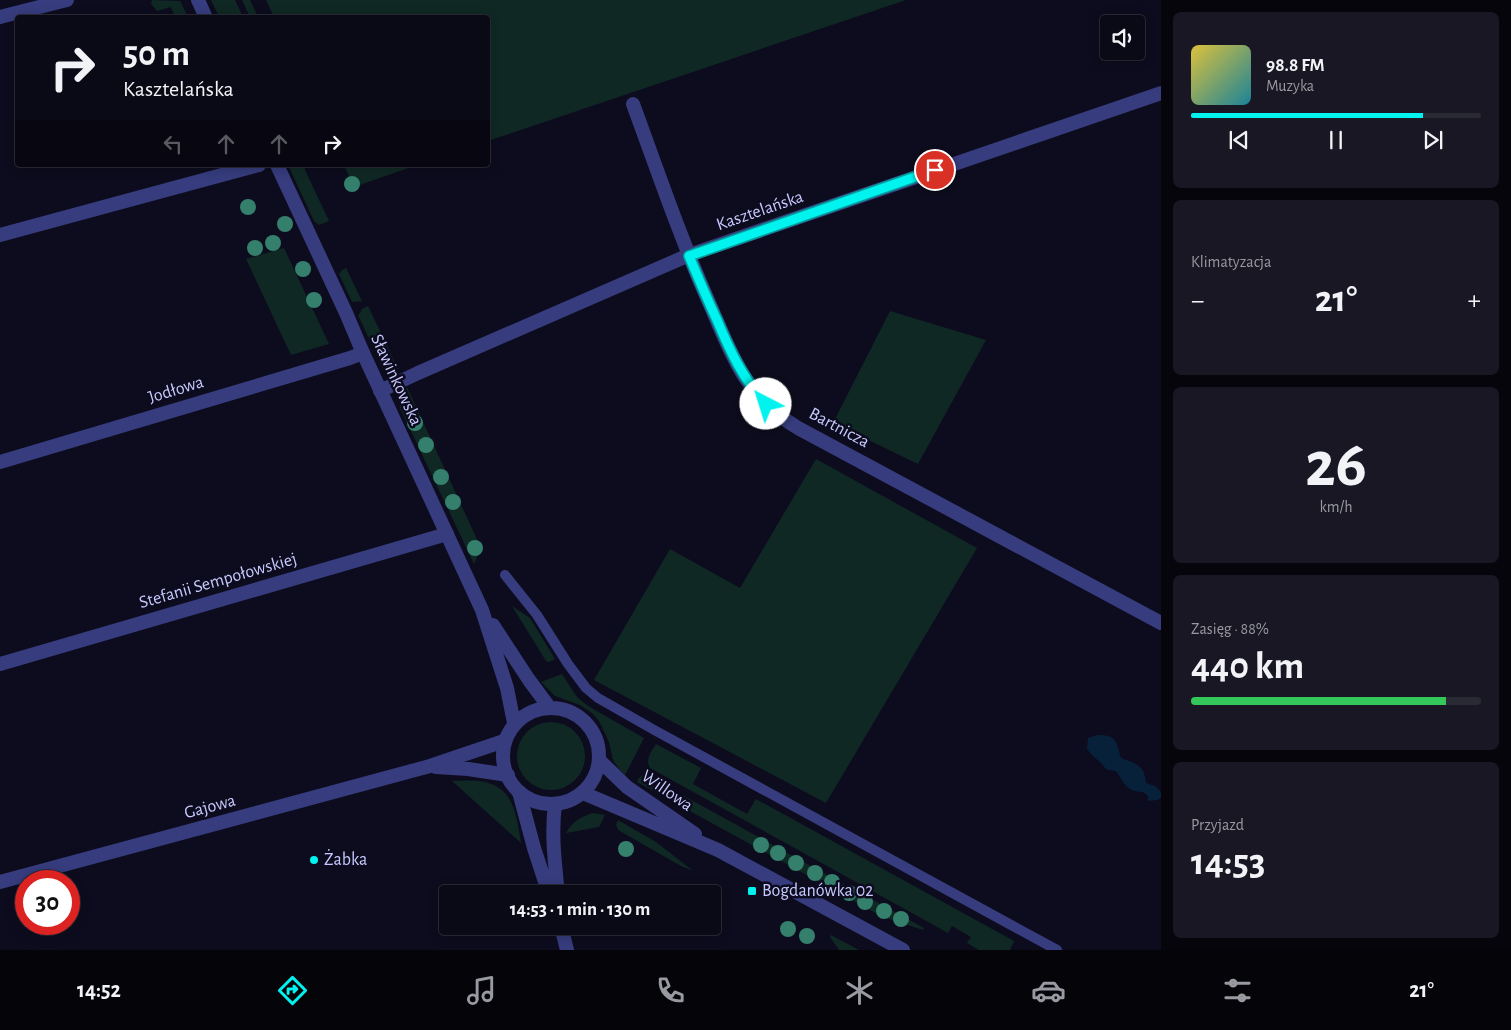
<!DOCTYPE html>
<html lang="pl">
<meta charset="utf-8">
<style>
:root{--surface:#0a0916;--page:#181723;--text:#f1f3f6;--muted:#999aa1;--line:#2a2a35;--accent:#00f3ee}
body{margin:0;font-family:"Alegreya Sans",sans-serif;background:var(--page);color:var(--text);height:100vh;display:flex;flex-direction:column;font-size:19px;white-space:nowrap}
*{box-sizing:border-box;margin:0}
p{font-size:16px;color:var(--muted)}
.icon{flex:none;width:28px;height:28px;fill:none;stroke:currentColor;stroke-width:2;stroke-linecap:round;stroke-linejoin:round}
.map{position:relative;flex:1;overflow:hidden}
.sheet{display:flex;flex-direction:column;gap:12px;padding:12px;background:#06050c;width:350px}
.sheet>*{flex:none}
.hud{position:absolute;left:15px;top:15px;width:475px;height:152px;border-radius:5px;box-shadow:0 2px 12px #0003,0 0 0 1px var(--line);background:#0a0916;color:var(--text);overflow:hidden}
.buttons{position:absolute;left:1100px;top:15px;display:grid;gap:10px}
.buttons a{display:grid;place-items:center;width:45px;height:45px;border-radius:5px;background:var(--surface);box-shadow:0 2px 12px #0003,0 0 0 1px var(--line);font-size:25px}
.speed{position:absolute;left:15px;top:870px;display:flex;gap:10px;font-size:25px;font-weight:700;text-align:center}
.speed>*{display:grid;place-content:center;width:65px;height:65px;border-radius:50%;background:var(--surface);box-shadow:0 2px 12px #0003,0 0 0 1px var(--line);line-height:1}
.speed .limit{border:8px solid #d22;background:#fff;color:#111}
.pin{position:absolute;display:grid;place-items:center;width:42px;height:42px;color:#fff;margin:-21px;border:2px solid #fff;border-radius:50%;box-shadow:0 1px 5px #0007}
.me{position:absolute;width:55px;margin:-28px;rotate:320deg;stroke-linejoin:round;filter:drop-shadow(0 0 4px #0008)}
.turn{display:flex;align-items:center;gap:18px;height:105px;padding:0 25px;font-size:22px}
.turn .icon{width:65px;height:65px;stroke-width:2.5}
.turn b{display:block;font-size:35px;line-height:42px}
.lanes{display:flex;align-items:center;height:48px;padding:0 25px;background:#0003;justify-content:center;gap:25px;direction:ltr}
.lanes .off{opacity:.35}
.big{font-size:38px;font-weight:700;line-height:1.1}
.sheet .card{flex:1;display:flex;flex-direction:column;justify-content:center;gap:8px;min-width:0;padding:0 18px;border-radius:8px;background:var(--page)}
.sheet .dial{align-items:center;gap:0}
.dial b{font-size:65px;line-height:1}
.song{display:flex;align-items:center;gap:15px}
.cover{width:60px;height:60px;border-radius:8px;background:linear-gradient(135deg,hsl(50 70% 55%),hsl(190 70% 35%))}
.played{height:5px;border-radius:2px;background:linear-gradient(90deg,var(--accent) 80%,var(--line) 80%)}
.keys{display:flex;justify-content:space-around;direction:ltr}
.heat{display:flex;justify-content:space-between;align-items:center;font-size:28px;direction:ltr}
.charge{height:8px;border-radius:4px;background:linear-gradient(90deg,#34c759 88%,var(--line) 0)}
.trip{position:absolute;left:439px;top:885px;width:282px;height:50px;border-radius:5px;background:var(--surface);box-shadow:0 2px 12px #0003,0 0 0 1px var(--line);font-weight:700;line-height:50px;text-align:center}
.tab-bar{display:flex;height:80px;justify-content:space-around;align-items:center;background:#040409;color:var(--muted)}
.tab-bar .icon{width:35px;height:35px}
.tab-bar .active{color:var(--accent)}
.tab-bar b{font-size:22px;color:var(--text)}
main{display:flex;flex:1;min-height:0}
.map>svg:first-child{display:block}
.green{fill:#0f2824}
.water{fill:#08213a}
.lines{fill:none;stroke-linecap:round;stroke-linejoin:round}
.service{stroke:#363c7d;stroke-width:10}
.minor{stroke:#363c7d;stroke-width:14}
.tertiary{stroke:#363c7d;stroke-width:14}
.tree{fill:#35806c}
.route-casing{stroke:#009e9b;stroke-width:12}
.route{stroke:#00f3ee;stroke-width:9}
.poi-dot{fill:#00f3ee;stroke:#0d0c1e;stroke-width:2}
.labels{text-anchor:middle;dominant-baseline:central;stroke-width:5;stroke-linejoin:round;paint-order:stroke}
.street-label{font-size:18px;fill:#c8c9ff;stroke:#0d0c1e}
.poi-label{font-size:18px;fill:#c8c9ff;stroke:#0d0c1e;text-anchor:start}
</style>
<main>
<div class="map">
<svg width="1161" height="950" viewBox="0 0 1161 950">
<rect width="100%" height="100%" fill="#0d0c1e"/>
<path class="green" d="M152,0L180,1L188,17H175L171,7L157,11L151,4Z
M211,0H235L243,17H219Z
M242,0H250L258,17H250Z
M266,0H906L488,141V18L274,17Z
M288,165H305V170L329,221L319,225L314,221Z
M344,165H417L354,187Z
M284,248L329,344L291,355L246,259Z
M346,268L362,301L352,302L339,274L342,270Z
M368,306L398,369H387L380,362L377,356L358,315L361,312L362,309Z
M890,311L986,340L918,464L833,423Z
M407,387L481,548L474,564L400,408L399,398Z
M816,459L977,548L826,803L594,680L670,549L740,588Z
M512,606L530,618L555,659L549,662L546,661Z
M562,674L577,697L588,706L644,738L625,775L619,769L613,760L609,742L599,721L592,713L580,705L555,696L541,682Z
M517 756a34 34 0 1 1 68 0a34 34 0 1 1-68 0Z
M656,744L701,768L693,784L747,814L756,799L1014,941L1010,950H979L967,943L971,937L952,926L948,933L650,768C645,759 651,752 656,744Z
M644,774L924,928L923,930L883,917L637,782L639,778Z
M452,781C464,781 480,779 491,784C516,793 517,821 521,843Z
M593,813L605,815L599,827L566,833C573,821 580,817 593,813Z
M618,820L656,842L692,870H691L681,866L618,830L616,824Z
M831,935L859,950H839L830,937Z"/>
<path class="water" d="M1097,735C1117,735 1116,741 1121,758C1136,764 1144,764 1146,783L1155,786L1161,792V798L1157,800L1148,801V796L1143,792C1126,792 1125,783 1116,771C1103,770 1106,767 1099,761C1094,757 1091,754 1087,749L1088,738Z"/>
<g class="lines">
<path class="service" d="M505,575L537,615L568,664L586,688L598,698L656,731L1057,950"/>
<path class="minor" d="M0,17L67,0
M633,104C658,172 681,240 711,307C721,330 730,354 744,376C758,397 776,415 798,428L1161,623
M0,235L259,165
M380,391L418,373L689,255L1161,93
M0,462L350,358L363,353
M0,664L447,534
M436,767L468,769L508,775
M519,792L534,848L549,894
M555,804C551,835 555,864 558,894
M0,882L430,766L504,741
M561,926L567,950"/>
<path class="tertiary" d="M198,0L206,18
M277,165L346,313L363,353L482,610L507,688L514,723
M493,625L529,680L549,707
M503 756a48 48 0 1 1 96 0a48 48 0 1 1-96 0Z
M599,760L627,787L695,834
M583,793L718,850L903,950"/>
</g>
<g class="tree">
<circle cx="352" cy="184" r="8"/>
<circle cx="248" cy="207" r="8"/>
<circle cx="285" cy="224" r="8"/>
<circle cx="273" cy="243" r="8"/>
<circle cx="255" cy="248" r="8"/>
<circle cx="303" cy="269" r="8"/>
<circle cx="314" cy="300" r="8"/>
<circle cx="415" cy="423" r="8"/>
<circle cx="426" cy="445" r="8"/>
<circle cx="441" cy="477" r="8"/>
<circle cx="453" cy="502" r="8"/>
<circle cx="475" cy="548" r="8"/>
<circle cx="761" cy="845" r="8"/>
<circle cx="626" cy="849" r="8"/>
<circle cx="778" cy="853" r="8"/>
<circle cx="796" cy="863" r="8"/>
<circle cx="815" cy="873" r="8"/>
<circle cx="832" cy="882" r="8"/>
<circle cx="849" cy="893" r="8"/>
<circle cx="865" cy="902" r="8"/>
<circle cx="884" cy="911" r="8"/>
<circle cx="901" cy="919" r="8"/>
<circle cx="788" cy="929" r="8"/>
<circle cx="807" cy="936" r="8"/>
</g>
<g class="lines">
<g class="route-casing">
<path id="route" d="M766,404C743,379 730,351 717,320C707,299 698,277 689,256L935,170"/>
</g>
<use href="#route" class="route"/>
</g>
<g class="poi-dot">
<circle cx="314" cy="860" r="5"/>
<rect x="747" y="886" width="10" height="10" rx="2.5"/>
</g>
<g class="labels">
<g class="street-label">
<text transform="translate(760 211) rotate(-19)">Kasztelańska</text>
<text transform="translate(396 380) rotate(65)">Sławinkowska</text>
<text transform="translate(176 390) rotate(-17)">Jodłowa</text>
<text transform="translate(839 428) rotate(28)">Bartnicza</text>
<text transform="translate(218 581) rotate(-16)">Stefanii Sempołowskiej</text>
<text transform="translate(667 791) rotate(35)">Willowa</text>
<text transform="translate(210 807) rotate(-15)">Gajowa</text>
</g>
<g class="poi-label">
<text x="324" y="860">Żabka</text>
<text x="762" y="891">Bogdanówka 02</text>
</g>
</g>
</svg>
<div class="buttons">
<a><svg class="icon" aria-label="sound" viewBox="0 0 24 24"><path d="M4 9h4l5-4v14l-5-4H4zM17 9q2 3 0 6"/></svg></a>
</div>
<div class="speed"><div class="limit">30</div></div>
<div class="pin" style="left:935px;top:170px;background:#d93025"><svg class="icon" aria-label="arrive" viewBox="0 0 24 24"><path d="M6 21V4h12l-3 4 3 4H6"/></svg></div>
<svg class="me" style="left:766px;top:404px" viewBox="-20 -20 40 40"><circle r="19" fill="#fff"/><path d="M0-13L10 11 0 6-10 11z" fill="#00f3ee"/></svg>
<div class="trip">14:53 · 1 min · 130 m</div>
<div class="hud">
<div class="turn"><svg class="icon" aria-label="right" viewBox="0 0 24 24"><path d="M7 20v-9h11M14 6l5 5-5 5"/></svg><div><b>50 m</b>Kasztelańska</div></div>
<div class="lanes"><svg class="icon off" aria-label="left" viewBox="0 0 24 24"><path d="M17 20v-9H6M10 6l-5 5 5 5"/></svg><svg class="icon off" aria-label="ahead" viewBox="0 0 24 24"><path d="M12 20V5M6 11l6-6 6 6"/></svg><svg class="icon off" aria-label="ahead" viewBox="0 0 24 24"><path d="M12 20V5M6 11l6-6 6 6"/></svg><svg class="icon" aria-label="right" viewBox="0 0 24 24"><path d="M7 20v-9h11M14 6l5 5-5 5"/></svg></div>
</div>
</div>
<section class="sheet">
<div class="card">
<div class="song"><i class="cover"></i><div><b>98.8 FM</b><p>Muzyka</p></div></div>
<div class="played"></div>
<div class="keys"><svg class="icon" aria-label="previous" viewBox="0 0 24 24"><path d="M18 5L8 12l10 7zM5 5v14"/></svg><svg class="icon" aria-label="pause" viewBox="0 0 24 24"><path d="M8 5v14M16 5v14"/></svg><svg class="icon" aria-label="next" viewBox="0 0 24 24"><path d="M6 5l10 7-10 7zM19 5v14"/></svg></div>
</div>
<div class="card"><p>Klimatyzacja</p>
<div class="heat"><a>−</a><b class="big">21°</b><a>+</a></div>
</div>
<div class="card dial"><b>26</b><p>km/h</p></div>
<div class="card"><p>Zasięg · 88%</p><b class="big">440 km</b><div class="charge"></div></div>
<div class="card"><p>Przyjazd</p><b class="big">14:53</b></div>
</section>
</main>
<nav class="tab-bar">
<b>14:52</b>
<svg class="icon active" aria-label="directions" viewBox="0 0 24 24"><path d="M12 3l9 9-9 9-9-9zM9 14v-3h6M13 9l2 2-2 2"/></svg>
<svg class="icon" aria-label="music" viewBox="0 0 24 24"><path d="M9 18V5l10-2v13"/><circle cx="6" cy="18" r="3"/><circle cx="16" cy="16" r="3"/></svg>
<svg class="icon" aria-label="phone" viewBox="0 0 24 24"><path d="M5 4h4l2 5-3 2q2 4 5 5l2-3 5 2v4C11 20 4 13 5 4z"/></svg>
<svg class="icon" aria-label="climate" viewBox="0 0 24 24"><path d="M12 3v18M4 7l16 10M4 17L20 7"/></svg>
<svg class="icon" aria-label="car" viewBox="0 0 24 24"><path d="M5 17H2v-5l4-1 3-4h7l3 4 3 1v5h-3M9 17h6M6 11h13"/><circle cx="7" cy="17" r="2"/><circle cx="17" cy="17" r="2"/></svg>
<svg class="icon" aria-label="filters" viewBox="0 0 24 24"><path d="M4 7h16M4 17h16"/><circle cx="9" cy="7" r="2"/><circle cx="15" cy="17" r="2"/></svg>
<b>21°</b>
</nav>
